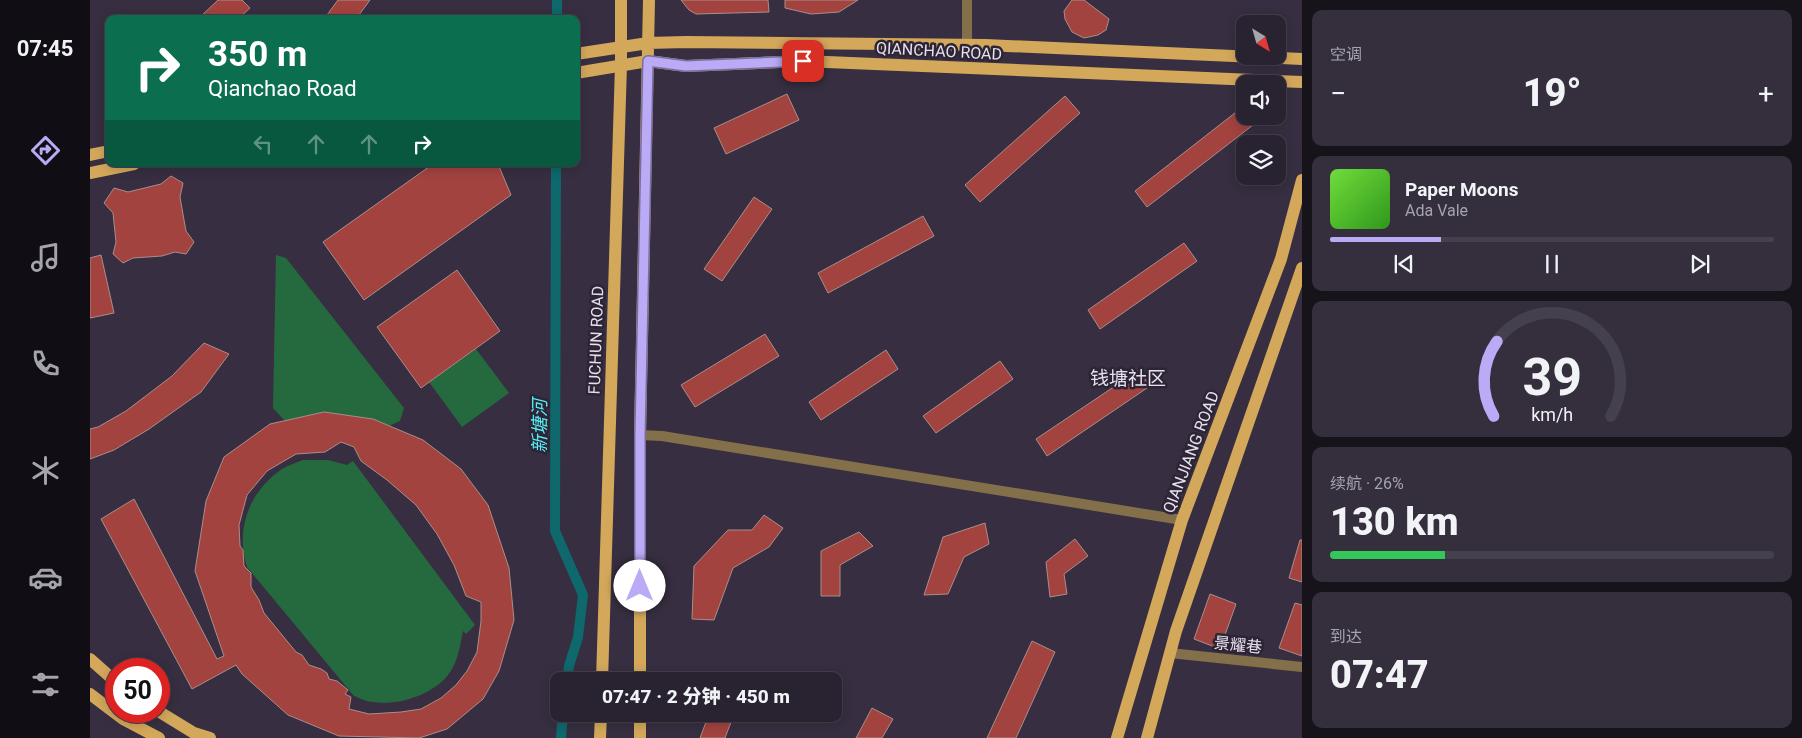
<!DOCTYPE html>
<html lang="zh">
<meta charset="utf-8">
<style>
:root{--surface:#292331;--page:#352f3d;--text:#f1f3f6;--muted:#a5a4ab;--line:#45404d;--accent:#bbaaf6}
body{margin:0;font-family:Roboto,"Noto Sans SC",sans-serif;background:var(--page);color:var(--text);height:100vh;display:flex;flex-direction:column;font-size:19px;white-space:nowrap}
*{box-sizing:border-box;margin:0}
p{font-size:16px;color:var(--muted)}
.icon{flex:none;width:28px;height:28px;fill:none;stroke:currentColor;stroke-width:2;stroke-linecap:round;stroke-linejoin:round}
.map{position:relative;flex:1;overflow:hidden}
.drawer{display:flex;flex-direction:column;gap:10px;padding:10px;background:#17131b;width:500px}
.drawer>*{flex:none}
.guide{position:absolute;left:15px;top:15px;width:475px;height:152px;border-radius:10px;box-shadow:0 2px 12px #0003,0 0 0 1px var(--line);background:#0b6e4f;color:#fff;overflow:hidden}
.needle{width:32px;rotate:143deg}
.buttons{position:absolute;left:1146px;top:15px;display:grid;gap:10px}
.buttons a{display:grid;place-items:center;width:50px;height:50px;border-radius:10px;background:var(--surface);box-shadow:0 2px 12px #0003,0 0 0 1px var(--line);font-size:25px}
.speed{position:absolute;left:15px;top:658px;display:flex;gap:10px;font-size:25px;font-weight:700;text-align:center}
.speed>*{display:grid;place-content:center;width:65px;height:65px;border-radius:50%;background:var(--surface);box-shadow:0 2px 12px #0003,0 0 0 1px var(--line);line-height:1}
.speed .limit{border:8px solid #d22;background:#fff;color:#111}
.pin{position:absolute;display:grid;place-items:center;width:42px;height:42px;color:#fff;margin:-21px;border-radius:10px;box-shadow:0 2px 8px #0006}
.me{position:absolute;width:55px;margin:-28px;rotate:0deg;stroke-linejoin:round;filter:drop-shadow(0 0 4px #0008)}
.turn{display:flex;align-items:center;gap:18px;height:105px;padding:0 20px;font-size:22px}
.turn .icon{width:65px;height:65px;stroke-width:2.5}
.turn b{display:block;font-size:35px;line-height:42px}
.lanes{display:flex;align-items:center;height:48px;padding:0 20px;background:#0003;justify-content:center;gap:25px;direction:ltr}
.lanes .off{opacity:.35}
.big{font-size:38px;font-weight:800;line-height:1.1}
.drawer .widget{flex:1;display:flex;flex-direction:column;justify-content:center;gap:8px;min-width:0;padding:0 18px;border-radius:10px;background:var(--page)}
.drawer .dial{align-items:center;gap:0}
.dial svg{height:130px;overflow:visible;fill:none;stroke:var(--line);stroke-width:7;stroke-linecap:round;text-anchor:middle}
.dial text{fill:var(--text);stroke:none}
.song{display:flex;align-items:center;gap:15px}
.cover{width:60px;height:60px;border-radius:8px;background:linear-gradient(135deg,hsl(100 70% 55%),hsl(110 70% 35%))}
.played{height:5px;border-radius:2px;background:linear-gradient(90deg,var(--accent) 25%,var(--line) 25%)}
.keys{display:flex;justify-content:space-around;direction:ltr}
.heat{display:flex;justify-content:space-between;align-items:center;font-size:28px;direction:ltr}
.charge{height:8px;border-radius:4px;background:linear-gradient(90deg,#34c759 26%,var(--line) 0)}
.trip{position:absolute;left:460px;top:672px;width:292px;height:50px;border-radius:10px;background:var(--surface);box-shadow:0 2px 12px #0003,0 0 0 1px var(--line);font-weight:800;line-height:50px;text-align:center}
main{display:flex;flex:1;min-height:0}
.tab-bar{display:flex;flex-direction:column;width:90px;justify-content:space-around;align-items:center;background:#100e14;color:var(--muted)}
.tab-bar .icon{width:35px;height:35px}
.tab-bar .on{color:var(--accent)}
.tab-bar b{font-size:22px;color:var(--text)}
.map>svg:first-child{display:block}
.green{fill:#256a3e}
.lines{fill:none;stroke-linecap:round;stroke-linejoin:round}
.canal{stroke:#0e686c;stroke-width:10}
.building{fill:#a3433f;stroke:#a98e8b;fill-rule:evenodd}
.minor{stroke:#846f4b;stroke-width:10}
.major{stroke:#d4a85b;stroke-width:12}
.route-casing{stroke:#7a6ea0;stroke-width:12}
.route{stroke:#bbaaf6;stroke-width:9}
.labels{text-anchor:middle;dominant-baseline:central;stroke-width:5;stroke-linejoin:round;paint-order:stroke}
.street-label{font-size:16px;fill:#e5e0ec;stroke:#2d2536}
.water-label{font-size:18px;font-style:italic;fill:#57eef5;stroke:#2d2536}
.quarter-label{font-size:19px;fill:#e5e0ec;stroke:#2d2536}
</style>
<main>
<nav class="tab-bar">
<b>07:45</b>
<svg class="icon on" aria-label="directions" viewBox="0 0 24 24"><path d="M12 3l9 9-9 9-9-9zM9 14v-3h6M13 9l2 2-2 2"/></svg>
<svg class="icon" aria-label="music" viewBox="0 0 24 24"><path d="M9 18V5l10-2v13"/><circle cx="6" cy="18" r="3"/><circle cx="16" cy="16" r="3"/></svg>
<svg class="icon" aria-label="phone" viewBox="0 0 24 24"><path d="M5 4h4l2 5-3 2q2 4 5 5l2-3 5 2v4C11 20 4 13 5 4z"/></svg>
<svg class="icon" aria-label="climate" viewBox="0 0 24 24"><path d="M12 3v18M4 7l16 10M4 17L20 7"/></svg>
<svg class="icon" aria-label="car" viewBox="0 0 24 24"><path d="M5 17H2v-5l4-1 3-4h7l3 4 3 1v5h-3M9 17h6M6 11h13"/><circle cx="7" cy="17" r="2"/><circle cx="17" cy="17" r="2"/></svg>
<svg class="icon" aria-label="filters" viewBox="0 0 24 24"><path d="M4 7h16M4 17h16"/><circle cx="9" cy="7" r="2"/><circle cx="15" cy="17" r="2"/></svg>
</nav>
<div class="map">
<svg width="1212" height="738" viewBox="0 0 1212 738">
<rect width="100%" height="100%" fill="#372f41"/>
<path class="green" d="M186,255L196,258L314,408L310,421L299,426L283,419L234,412L195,421L183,408Z
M386,349L419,393L372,427L339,382Z
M213,460H238L257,465L263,461L385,625L376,634L373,631C370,645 368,663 358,675C342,695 308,706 283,702C277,702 270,698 264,696L157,567C145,529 159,492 192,469C198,465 206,463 213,460Z"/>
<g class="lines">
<path class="canal" d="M467,19V0
M466,164L465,531L493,595L488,637L479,666L477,681
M471,738L473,714"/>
</g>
<path class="building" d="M128,0H152L160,8L148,19H108Z
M248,0H280L266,19H234Z
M591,0H678L679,12L606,14L599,10Z
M695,0H768L749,12L721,14L695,8Z
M982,0H994L1019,19L1016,30L1008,35L994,38L982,32L975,19L974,11Z
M697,94L709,120L636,154L624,128Z
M975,96L990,113L890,202L875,185Z
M1150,109L1163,125L1057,207L1045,191Z
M343,164H408L421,195L274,300L233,242Z
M81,176L93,183L90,197L94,220L96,231L104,242L96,254L85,252L72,256L43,258L33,263L23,254L26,242L23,213L14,203L24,188L38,192L71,184Z
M664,197L682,209L632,281L614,269Z
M833,216L844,236L738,293L728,273Z
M1094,243L1107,261L1010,329L998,310Z
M11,255L24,313L0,318V258Z
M367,270L410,331L331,388L287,327Z
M675,334L689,356L605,407L591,385Z
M114,343L139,354L111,392L59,429L24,450L0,459V429L8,427L36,411L82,376Z
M796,350L808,369L731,420L719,402Z
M910,361L923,379L846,433L833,416Z
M1049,370L1060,386L957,456L946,439Z
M234,412L283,419L333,440L371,469L398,505L419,568L424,620L409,671L393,699L357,729L329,738L249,736L198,715L152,674L146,665L102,689L11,519L44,499L127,659L134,656L105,571L116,501L134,457L180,424ZM251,442L264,447L271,461L297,480L326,505L347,534L364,565L376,596L391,602V621L387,652L377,671L366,685L351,698L331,709L311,712L279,714L259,709L261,697L255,694L258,690L247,681L239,679L237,673L231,669L219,665L212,655L206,652L174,613L169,600L161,587V573L154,566L153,550L150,546L149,525L157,495L177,471L206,454L235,452Z
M674,515L693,528L679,547L643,568L624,620L602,619L604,566L638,530H662Z
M895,523L899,544L874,557L858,594L834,595L853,537Z
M769,532L783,546L750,565V596H731V551Z
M985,539L998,556L974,574L977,594L960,597L956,562Z
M1210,540H1212V582L1199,578Z
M1120,594L1146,604L1130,649L1104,639Z
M1205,603L1212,605V656L1189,648Z
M942,641L965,652L926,738H897Z
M782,708L803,719L792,738H766Z
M619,714H644L635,738H610Z"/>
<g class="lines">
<path class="minor" d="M877,0V44
M550,435L572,436L1092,520
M1080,653L1212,667"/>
<path class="major" d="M486,54L558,43L596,42L896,45L1212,59
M486,73L558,61L596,66L713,61L1212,82
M0,155L19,151
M0,173L44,164
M0,659L26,682
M512,681L531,65V0
M550,681V435L559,0
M0,694L33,719L69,738
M68,711L104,733L120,738
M510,738L511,714
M550,738V714
M1027,738L1092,520L1191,259L1212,180
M1057,738L1086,631L1212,268"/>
</g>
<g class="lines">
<g class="route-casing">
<path id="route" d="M550,586V435L558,61L596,66L713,61"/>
</g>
<use href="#route" class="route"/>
</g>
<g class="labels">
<g class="street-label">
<text transform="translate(849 51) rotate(3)">QIANCHAO ROAD</text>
<text transform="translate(506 340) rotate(-88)">FUCHUN ROAD</text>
<text transform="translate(1101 452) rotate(-69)">QIANJIANG ROAD</text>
<text transform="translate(1148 645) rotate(6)">景耀巷</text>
</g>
<g class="water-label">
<text transform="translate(449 426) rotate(-90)">新塘河</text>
</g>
<g class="quarter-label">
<text x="1038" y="378">钱塘社区</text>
</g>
</g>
</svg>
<div class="buttons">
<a><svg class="needle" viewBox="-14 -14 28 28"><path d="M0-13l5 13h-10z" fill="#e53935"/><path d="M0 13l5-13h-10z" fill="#a5a4ab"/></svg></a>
<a><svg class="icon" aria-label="sound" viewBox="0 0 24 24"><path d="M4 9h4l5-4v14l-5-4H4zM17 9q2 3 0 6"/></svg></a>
<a><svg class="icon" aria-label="layers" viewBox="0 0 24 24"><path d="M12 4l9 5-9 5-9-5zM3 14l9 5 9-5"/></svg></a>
</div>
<div class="speed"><div class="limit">50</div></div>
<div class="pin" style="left:713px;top:61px;background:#d93025"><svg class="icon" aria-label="arrive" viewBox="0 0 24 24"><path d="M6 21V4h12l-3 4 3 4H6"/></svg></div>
<svg class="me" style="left:550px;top:586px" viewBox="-20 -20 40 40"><circle r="19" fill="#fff"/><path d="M0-13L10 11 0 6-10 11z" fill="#bbaaf6"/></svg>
<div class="trip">07:47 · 2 分钟 · 450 m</div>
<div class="guide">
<div class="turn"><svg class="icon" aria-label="right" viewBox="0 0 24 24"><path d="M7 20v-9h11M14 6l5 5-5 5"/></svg><div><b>350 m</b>Qianchao Road</div></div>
<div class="lanes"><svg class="icon off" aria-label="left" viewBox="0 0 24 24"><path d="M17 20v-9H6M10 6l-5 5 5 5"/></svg><svg class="icon off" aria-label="ahead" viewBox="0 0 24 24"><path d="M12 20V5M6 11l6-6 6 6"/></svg><svg class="icon off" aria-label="ahead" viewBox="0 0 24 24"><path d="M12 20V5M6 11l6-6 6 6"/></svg><svg class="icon" aria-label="right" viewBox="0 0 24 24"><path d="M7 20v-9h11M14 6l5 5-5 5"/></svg></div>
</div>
</div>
<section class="drawer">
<div class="widget"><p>空调</p>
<div class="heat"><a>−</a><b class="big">19°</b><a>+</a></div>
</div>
<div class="widget">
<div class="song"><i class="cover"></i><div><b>Paper Moons</b><p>Ada Vale</p></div></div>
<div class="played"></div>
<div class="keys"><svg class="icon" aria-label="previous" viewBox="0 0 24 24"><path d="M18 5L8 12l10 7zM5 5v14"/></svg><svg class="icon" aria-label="pause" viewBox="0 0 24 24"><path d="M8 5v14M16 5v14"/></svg><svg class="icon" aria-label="next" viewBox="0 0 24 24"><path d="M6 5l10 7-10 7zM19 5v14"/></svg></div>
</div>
<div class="widget dial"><svg viewBox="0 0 100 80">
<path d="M14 69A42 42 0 1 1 86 69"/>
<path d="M14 69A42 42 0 0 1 16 23" stroke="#bbaaf6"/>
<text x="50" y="56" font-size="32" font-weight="700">39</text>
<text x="50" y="72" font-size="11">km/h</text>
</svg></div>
<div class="widget"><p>续航 · 26%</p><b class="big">130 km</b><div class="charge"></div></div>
<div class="widget"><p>到达</p><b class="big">07:47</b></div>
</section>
</main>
